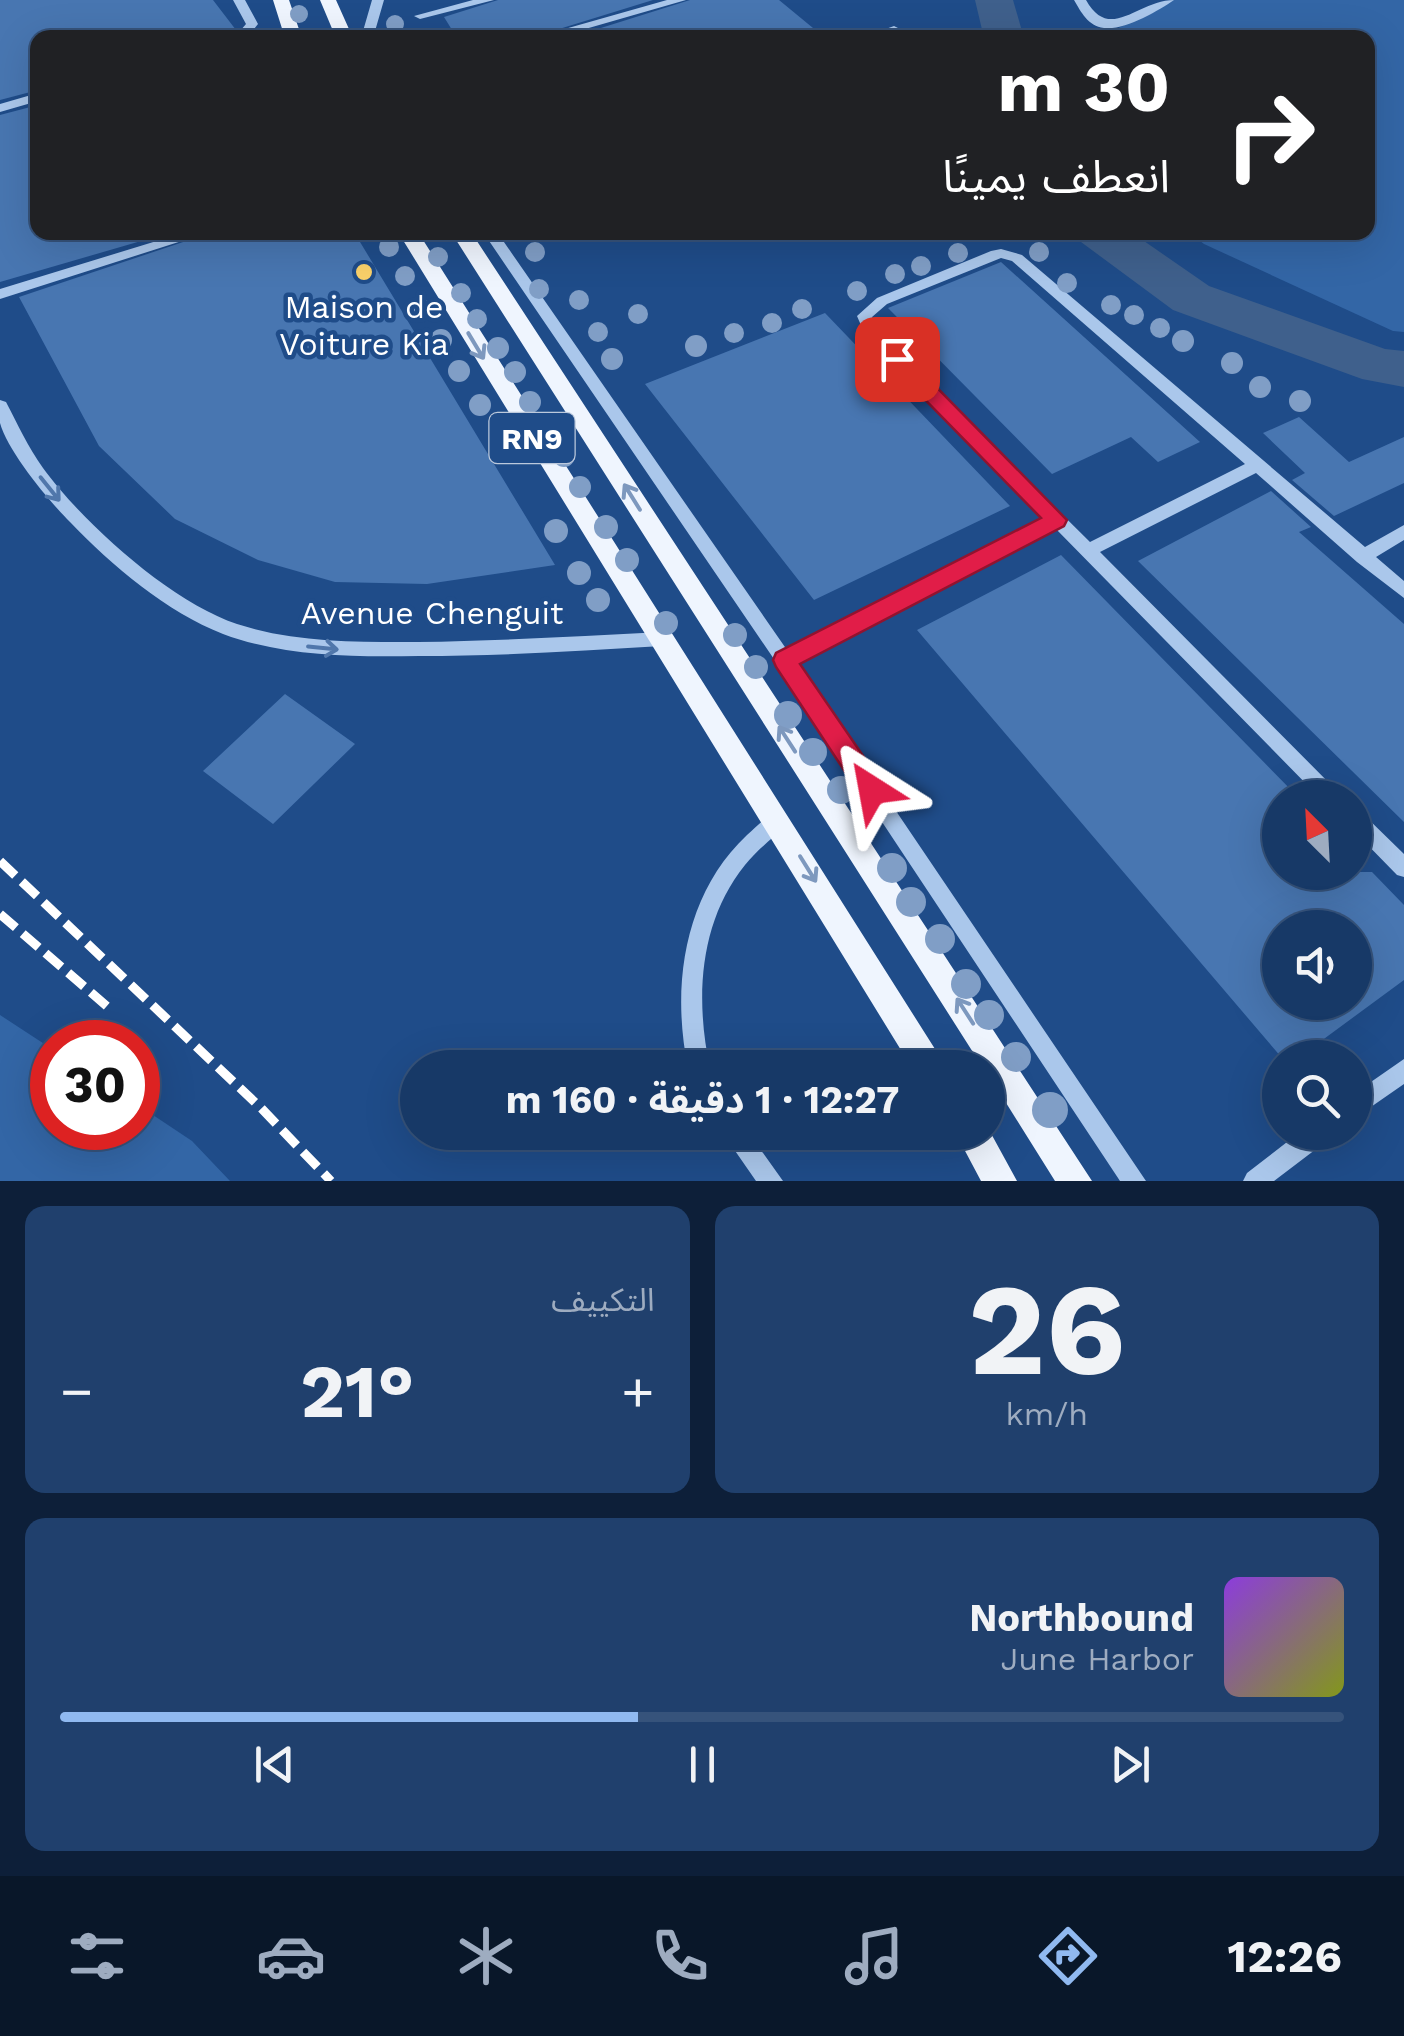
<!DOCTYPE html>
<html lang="ar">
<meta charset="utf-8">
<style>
:root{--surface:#173967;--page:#20406d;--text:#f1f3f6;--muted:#9eacc0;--line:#36537b;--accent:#90b9f0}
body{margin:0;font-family:"Work Sans","Noto Sans Arabic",sans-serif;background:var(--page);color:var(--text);direction:rtl;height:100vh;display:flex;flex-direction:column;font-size:38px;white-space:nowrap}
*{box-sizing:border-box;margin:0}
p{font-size:32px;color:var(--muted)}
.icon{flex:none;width:55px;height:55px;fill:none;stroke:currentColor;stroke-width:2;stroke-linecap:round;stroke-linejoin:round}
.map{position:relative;height:1181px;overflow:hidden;direction:ltr}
.side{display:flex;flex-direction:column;gap:25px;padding:25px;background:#0d1f39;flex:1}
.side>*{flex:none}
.top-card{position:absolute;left:30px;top:30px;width:1345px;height:210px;border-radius:20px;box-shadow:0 10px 40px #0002,0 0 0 2px var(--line);direction:rtl;background:#202124;color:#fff;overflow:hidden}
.needle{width:65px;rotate:336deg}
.controls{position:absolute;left:1262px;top:780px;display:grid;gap:20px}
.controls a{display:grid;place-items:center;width:110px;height:110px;border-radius:50%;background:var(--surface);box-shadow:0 10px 40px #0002,0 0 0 2px var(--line);font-size:50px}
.speed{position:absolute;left:30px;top:1020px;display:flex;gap:20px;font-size:50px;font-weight:700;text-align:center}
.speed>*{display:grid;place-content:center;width:130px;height:130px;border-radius:50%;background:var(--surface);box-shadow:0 10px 40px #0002,0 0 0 2px var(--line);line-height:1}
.speed .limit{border:15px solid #d22;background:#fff;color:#111}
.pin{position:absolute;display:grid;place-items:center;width:85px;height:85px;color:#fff;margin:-42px;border-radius:20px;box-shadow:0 5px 15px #0006}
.me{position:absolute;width:110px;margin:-55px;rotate:326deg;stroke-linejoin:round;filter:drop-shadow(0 0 8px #0008)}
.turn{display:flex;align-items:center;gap:35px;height:210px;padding:0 40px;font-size:45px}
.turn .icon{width:130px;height:130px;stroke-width:2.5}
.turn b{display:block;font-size:70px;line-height:85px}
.big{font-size:75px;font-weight:700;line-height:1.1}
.side .tile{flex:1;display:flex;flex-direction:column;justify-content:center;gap:15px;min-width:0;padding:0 35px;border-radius:20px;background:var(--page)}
.side .dial{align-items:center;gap:0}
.dial b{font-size:130px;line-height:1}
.song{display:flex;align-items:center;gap:30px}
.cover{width:120px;height:120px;border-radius:15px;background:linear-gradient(135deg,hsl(270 70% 55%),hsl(70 70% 35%))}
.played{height:10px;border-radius:5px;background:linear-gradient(90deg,var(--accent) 45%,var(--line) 45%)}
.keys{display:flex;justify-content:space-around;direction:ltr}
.heat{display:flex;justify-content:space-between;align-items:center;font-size:55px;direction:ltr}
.side .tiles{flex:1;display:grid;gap:25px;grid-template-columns:1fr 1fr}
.tile:last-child{grid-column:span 2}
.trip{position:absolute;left:400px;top:1050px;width:605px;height:100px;border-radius:50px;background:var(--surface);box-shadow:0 10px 40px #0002,0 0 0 2px var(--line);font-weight:700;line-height:100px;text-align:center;direction:rtl}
.menu{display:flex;height:160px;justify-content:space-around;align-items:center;background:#091729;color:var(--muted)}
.menu .icon{width:70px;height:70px}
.menu .selected{color:var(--accent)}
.menu b{font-size:45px;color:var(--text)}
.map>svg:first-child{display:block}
.green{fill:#3366a6}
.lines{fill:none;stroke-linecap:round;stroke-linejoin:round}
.river{fill:#3f608c;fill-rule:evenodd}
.building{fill:#4876b1;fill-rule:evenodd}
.minor{fill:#aac7eb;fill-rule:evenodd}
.major{fill:#eff5fe;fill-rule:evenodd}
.rail{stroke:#fff;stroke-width:9;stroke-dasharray:21 9;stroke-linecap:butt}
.tree{fill:#809ec6}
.oneway{stroke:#7d98be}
.oneway2{stroke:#5077ab}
.route{fill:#e11d48;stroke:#92132f;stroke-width:2.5}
.poi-dot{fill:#f9d16a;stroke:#1f4c89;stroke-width:4}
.labels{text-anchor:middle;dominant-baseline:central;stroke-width:9;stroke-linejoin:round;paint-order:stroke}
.shield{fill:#1f4c89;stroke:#bcc9dc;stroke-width:2.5}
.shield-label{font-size:30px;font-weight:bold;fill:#fff}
.poi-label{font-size:32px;fill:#fff;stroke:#1f4c89}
.street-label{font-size:32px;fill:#fff;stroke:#1f4c89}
</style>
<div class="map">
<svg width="1404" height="1181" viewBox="0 0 1404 1181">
<rect width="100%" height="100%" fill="#1f4c89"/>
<path class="green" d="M1173,0H1404V332L1393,331L1204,244L1190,233L1368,232V38H1099Z
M0,1015L52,1049V1128H138V1105L192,1141L230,1181H0Z"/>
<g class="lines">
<path class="river" d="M975,0H1013L1024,38H984Z
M1075,232H1131L1209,286L1385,349L1404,351V387L1362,379L1173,310L1081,242Z"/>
</g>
<path class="building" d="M0,0H213L236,30L230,38H38V90L0,100Z
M498,0H653L530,38H457L444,17Z
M690,0H779L813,28L786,38H569Z
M38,105V232H172L0,282V115Z
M213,232H354L555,565L427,584L335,582L258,560L175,519L99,446L19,297Z
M1001,262L1200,442L1158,462L1131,437L1052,474L888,308Z
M825,313L1010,506L814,600L645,384Z
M1299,417L1349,462L1404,437V483L1334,516L1292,480L1305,473L1263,433Z
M1271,491L1311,527L1299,532L1404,624V822L1138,561Z
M1061,555L1299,798H1280V872H1372L1404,905V980L1298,1058H1282L917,630ZM1280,928H1355V1002H1280Z
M285,694L355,744L273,824L203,771Z"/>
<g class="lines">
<path class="minor" d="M233,0H245L258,24L247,38H234L246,24Z
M372,0H384L373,38H361Z
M473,0H494L420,19L414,16Z
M667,0H686L554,38H533Z
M1074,0H1086C1110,43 1138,0 1174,0C1158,11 1124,31 1104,28C1088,26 1081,12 1074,0Z
M894,26L900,29L898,31L880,38H861Z
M38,93V101L0,112V104Z
M186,232H210L0,299V289Z
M483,232H497L787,650L1045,518L866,337L857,316L877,298L991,251L1001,249L1022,255L1365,547L1404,525V540L1376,557L1404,581V598L1357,562L1256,473L1100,552L1344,798H1320L1055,528L796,663L1146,1181H1120L778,665ZM1001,258L1012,261L1245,464L1090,542L877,331L872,317L887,304Z
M0,400L6,402C18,425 28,447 43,468C84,524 171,602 237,624C296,643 358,642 418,642C500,641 581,636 662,632L668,634L671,639L668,644L662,646C581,651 500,656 419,656C353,657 285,657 223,634C167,612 112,566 70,522C49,501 8,452 0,423C0,417 0,407 0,400Z
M1355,810L1362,813L1404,854V877L1397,875L1355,832Z
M778,811L785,814L788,820L785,826C772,839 757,850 745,865C699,922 695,999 710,1068H688C671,986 684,894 747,835C757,826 766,816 778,811Z
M1404,1059V1084L1355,1118V1093Z
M722,1132H748L783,1181H756Z
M1300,1132H1331L1328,1140L1274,1181H1243L1247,1173Z"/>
<path class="major" d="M273,0H289L302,38H285Z
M320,0H336L353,38H336Z
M398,232H418L947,1068H912Z
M451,232H471L1092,1181H1055L988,1074V1068H983Z
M988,1128L1017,1181H981L955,1132H988Z"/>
<path class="rail" d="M0,861L261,1108L331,1181
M0,914L109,1008"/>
</g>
<g class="tree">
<circle cx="299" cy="14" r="9"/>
<circle cx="395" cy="24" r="9"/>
<circle cx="389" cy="247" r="10"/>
<circle cx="535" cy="252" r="10"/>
<circle cx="1039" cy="252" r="10"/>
<circle cx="958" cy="253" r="10"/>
<circle cx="438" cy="257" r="10"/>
<circle cx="921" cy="266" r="10"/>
<circle cx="895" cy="274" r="10"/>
<circle cx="405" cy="276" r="10"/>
<circle cx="1067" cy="283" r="10"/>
<circle cx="539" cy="289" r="10"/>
<circle cx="857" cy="291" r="10"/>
<circle cx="461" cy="293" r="10"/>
<circle cx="579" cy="300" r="10"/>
<circle cx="1111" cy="305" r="10"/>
<circle cx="422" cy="309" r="10"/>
<circle cx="802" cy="309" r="10"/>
<circle cx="638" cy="314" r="10"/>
<circle cx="1134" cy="315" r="10"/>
<circle cx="477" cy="319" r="10"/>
<circle cx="772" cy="323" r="10"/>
<circle cx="1160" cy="328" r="10"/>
<circle cx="598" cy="332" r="10"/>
<circle cx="734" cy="333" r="10"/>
<circle cx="441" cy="340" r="11"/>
<circle cx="1183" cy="341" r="11"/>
<circle cx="696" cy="346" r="11"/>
<circle cx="498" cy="348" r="11"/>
<circle cx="612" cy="359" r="11"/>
<circle cx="1232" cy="363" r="11"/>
<circle cx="459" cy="371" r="11"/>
<circle cx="515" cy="372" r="11"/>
<circle cx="1260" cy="387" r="11"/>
<circle cx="1300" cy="401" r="11"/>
<circle cx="530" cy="402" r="11"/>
<circle cx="480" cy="405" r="11"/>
<circle cx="544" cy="428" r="11"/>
<circle cx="502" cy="443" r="11"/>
<circle cx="564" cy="456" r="11"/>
<circle cx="580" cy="487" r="11"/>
<circle cx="606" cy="527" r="12"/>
<circle cx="556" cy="531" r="12"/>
<circle cx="627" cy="560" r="12"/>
<circle cx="579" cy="573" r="12"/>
<circle cx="598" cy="600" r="12"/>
<circle cx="666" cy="623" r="12"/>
<circle cx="735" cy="635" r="12"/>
<circle cx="756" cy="667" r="12"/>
<circle cx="788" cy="715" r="14"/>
<circle cx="813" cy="752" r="14"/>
<circle cx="841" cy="790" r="14"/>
<circle cx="892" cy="868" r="15"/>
<circle cx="911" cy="902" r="15"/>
<circle cx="940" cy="939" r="15"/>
<circle cx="966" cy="984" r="15"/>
<circle cx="989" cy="1015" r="15"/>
<circle cx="1016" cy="1057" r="15"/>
<circle cx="1050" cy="1110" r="18"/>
</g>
<defs><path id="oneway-shaft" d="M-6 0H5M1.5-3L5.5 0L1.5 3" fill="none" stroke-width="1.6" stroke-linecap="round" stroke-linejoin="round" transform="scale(2.5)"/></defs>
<g class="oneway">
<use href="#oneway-shaft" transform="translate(476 346) rotate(59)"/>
<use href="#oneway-shaft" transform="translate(632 497) rotate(-122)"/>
<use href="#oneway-shaft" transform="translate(787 739) rotate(-123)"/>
<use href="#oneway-shaft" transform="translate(808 869) rotate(58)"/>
<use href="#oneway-shaft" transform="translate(965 1011) rotate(-123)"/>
</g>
<g class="oneway2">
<use href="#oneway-shaft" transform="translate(50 489) rotate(51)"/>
<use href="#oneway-shaft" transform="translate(323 648) rotate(6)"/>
</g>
<path class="route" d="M897,352L904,354L1067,520L1064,526L800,664L881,782L884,790L881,799L872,802L863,799L776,667L773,660L776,653L1041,518L890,364L887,359Z"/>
<circle class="poi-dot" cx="364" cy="272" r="10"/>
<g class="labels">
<rect class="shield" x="489.5" y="413" width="85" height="50" rx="8"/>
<g class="shield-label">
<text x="532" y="438">RN9</text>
</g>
<g class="poi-label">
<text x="364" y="307">Maison de<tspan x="364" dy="37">Voiture Kia</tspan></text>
</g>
<g class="street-label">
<text x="432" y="613">Avenue Chenguit</text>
</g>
</g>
</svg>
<div class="controls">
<a><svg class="needle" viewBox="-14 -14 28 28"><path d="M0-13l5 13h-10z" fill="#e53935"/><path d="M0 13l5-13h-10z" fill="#9eacc0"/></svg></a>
<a><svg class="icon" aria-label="sound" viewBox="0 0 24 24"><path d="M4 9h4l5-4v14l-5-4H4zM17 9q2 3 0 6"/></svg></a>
<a><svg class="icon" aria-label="search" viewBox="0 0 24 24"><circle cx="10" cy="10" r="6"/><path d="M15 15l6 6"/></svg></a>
</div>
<div class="speed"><div class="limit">30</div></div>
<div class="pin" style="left:897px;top:359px;background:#d93025"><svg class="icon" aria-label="arrive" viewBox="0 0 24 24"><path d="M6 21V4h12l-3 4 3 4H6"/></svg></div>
<svg class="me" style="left:872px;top:790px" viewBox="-20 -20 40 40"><path d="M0-17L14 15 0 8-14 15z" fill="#e11d48" stroke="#fff" stroke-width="4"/></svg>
<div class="trip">12:27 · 1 دقيقة · 160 m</div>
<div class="top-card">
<div class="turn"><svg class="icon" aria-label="right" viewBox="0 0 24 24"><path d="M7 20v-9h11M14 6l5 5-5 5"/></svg><div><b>30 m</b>انعطف يمينًا</div></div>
</div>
</div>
<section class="side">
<div class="tiles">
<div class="tile dial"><b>26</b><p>km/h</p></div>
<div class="tile"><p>التكييف</p>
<div class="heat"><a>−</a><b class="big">21°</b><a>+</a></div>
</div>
<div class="tile">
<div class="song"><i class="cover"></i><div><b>Northbound</b><p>June Harbor</p></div></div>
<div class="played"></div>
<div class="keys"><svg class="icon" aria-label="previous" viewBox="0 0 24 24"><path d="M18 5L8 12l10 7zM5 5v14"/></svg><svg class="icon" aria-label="pause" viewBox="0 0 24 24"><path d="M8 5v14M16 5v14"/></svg><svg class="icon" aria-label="next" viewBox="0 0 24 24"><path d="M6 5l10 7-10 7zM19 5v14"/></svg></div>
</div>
</div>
</section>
<nav class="menu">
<b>12:26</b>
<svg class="icon selected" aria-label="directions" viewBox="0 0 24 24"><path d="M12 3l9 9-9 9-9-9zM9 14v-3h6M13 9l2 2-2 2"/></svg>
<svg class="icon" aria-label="music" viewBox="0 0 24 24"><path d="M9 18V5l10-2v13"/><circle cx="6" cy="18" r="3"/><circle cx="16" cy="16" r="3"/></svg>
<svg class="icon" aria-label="phone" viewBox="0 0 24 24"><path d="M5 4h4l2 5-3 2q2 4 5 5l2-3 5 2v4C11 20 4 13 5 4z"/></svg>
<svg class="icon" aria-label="climate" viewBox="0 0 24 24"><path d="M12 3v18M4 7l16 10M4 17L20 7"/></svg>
<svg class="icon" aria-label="car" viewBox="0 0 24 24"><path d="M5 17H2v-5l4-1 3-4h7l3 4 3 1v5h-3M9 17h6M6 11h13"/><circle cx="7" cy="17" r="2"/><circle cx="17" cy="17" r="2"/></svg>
<svg class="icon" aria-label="filters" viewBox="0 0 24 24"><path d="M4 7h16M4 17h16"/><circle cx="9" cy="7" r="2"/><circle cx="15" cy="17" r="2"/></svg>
</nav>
